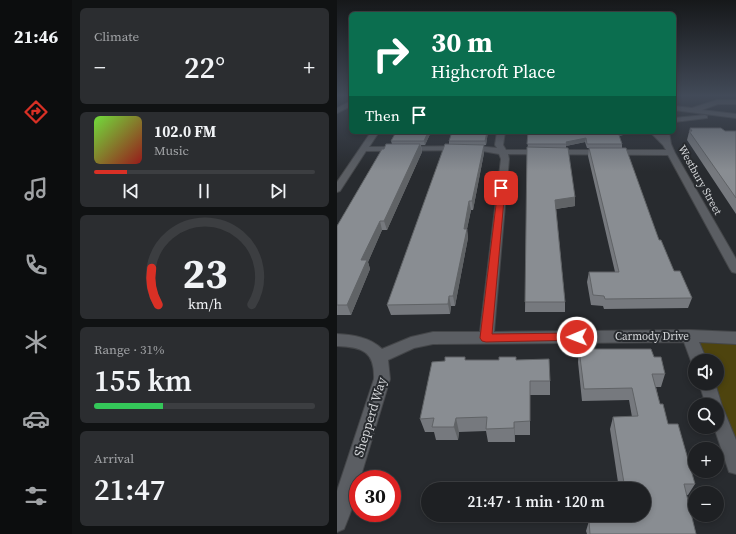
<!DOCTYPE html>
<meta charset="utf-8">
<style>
:root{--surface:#1e2023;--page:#2b2d30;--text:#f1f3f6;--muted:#a1a3a6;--line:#3c3e41;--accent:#d93025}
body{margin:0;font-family:"Source Serif 4",serif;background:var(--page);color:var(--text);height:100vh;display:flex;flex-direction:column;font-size:15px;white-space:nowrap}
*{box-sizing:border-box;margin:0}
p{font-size:13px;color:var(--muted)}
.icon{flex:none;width:22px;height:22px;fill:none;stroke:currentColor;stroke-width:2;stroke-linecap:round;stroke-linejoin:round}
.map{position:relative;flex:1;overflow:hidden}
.panel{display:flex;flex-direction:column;gap:8px;padding:8px;background:#101213;width:265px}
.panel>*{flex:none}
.top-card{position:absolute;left:12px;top:12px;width:327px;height:122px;border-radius:6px;box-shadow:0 2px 6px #0003,0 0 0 1px var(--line);background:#0b6e4f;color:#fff;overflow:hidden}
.controls{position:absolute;left:351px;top:354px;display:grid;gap:8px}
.controls a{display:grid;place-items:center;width:36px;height:36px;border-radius:50%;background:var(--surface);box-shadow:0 2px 6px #0003,0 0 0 1px var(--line);font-size:20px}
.speed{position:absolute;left:12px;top:470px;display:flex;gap:8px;font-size:20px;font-weight:700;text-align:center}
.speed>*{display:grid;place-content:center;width:52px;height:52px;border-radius:50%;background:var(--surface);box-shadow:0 2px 6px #0003,0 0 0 1px var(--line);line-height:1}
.speed .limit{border:6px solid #d22;background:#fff;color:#111}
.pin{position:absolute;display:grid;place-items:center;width:34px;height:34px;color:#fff;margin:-17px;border-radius:8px;box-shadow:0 2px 6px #0006}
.me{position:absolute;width:44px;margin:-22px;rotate:269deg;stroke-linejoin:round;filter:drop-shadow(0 0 3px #0008)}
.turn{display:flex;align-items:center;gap:14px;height:84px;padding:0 16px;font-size:18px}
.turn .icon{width:52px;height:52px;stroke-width:2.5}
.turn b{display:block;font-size:28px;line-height:34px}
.then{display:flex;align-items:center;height:38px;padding:0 16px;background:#0003;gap:8px;font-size:15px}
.big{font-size:30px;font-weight:600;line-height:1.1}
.panel .card{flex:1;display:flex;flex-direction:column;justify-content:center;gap:6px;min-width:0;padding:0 14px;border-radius:6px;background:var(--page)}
.panel .dial{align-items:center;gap:0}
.dial svg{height:104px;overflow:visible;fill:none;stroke:var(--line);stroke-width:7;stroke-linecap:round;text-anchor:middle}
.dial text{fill:var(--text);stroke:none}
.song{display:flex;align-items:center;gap:12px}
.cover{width:48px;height:48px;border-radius:6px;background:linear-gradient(135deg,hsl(100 70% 55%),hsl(0 70% 35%))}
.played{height:4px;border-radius:2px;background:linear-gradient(90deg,var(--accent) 15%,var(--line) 15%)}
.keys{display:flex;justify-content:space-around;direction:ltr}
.heat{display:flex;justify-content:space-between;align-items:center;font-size:22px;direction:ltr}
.charge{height:6px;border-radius:3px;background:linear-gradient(90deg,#34c759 31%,var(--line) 0)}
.trip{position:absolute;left:84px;top:482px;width:230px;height:40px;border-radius:20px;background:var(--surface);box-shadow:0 2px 6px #0003,0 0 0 1px var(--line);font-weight:600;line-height:40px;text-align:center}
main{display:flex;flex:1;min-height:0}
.tabs{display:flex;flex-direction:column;width:72px;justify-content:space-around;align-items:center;background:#0c0d0e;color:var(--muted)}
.tabs .icon{width:28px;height:28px}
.tabs .selected{color:var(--accent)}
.tabs b{font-size:18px;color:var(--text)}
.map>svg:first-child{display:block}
.green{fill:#4e440e}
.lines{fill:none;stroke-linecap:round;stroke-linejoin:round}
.minor-casing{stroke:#444649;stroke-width:2}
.minor{fill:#5b5e63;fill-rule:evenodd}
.wall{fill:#76797e}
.shaded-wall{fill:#606366}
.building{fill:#898d92;stroke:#606366}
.route{fill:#d93025;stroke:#8d1f18}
.labels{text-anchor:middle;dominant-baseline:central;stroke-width:4;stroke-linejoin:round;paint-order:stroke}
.street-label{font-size:11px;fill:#d4d6d9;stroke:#282b2f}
.near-street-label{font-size:13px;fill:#d4d6d9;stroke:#282b2f}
</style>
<main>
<nav class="tabs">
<b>21:46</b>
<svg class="icon selected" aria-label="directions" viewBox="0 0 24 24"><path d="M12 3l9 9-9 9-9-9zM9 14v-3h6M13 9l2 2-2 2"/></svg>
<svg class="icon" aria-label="music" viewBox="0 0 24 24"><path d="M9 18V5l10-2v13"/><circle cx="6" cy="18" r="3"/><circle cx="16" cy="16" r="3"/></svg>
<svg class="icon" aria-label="phone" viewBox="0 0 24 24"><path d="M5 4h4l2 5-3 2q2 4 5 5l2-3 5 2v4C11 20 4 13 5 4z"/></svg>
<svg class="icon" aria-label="climate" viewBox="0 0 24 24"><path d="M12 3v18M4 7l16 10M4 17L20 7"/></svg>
<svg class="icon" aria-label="car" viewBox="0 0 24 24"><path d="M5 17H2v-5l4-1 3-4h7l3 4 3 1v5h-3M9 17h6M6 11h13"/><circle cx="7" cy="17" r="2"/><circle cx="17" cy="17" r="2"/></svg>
<svg class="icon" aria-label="filters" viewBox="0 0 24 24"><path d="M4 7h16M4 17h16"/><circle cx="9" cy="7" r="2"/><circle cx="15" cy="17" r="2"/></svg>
</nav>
<section class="panel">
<div class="card"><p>Climate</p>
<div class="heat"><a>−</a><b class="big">22°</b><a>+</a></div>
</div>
<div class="card">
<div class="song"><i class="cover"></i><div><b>102.0 FM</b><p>Music</p></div></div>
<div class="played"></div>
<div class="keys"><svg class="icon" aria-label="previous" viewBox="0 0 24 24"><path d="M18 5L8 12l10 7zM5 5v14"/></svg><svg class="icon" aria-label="pause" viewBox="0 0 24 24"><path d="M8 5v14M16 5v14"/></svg><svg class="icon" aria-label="next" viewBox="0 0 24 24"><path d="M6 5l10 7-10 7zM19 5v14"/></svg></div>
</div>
<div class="card dial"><svg viewBox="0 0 100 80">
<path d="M14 69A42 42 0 1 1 86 69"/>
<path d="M14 69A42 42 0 0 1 9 41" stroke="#d93025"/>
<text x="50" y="56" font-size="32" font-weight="700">23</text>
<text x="50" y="72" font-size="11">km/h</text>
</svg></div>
<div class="card"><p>Range · 31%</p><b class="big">155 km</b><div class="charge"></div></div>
<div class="card"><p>Arrival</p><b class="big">21:47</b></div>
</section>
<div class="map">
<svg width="399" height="534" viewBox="0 0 399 534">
<rect width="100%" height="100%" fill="#282b2f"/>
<path class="green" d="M399,342V455L372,383H380V361H364L357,343Z"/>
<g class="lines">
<g class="minor-casing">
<path id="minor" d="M380,100H399V104H381L365,110L399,114V118L337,110V106L355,108Z
M14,101V106L0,113V108Z
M368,115L370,116V118L337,122V118Z
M34,132H42L32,147L140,146L160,148L158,145L160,132H168L166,145L169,150H329L326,145L313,132H321L325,135L324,132H332L334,144L338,153L399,259V273L395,272L393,269L331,155L171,154L172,159L157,332L352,330L399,332V344L362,342L370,361H358V366L354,361L347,342L96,344L77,348L51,360L53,379L23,479H21C21,495 13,514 7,529L0,532V491L37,379C38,351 25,347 0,346V334C16,335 33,337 45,349L74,337L96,332H143L164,159L162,154L140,150L29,151L3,191L0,192V182Z
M362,383H378L385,406L399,440V474L392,472L377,427H380V405H369Z"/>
</g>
<use href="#minor" class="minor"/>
</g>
<path class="wall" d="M353,128L388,131H399V214L350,140Z
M59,132H94L88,145H84L85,152L50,230H45L31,262L33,269L14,315H0V226L47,149L55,144L54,141Z
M115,132H151L149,145H147V153L136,210H134L130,229L131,238L118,306H114L113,314L54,315L50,305L112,144V141Z
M191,132L286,135L282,136L285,144V148L322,240L337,271L355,298L351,308L267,309L266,306L254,305L250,282L252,272H278L251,156L252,148H250L248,142L229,146L238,206L219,209L228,302V312H188Z
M242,349L317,357L328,374L324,387H319L323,404L331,424L358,484L351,495H349L359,534H250L249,531L252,521L287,520L286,515H307V489H282L273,429L276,417H295L292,400L245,401L241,362Z
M129,360H179L213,381V395H193V435H178V442H151L149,431L122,432L121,440H99L97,432H88L83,419L108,361Z"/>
<path class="shaded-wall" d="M91,132H94L88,145L87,141Z
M150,132H151L149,145L148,141Z
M281,132H287L286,135L280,136Z
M249,138L248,142L229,146V142Z
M83,144L85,152L50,230L47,221Z
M147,145V153L136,210L135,201Z
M238,197V206L218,209V200Z
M132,201L134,210L130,229L131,238L118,306L116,296L127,229Z
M43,221L45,230L31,262L33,269L14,315L10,305L24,260Z
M112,296L114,306L113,314L111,304Z
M119,418L122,432L121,440L117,427Z
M177,422L178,435V442L177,428Z"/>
<path class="building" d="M353,128H384L388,131H399V198L352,131H355Z
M59,132H91L87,141H54Z
M115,132H150L148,141H112Z
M191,132H282H281L285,144H250L249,138L229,142L230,144H190Z
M49,144H83L47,221H43L24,260H30L10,305H0V226L45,149H47Z
M108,144L147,145L135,201H132L127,229H130L116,296H112L111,304L50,305Z
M190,147L231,148L238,197L218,200L228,302H188Z
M252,148H289L322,240H324L337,271H343L355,298L268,299L267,296L256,295L252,272H282Z
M242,349H314L317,357H324L328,374H315L323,404H326L331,424H341L358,484H347L359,534H253L252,521L292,520V515H307V489H288L276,417L301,416L295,388L247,389Z
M108,357H128V360H162V357H179V360L212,359L213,381H193V421L177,422V428L149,429L150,417L119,418L117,427H95L97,418L83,419L95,362L108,361Z"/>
<linearGradient id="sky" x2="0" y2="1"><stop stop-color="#16181a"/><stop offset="0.56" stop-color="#424a58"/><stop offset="1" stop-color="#424a58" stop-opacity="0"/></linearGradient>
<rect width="399" height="171" fill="url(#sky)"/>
<path class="route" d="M164,186L168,188L155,334L240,333L244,334L245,337L244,340L149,342L145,341L143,338L161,188Z"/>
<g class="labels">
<g class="street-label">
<text transform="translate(363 180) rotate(61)">Westbury Street</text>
<text x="315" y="336">Carmody Drive</text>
</g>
<g class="near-street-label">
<text transform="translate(33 417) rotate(-73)">Shepperd Way</text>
</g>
</g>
</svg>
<div class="controls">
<a><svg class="icon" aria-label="sound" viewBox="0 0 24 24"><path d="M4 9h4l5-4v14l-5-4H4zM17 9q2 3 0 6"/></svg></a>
<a><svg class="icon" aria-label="search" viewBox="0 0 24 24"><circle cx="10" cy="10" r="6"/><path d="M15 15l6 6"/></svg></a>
<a>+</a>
<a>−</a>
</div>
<div class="speed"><div class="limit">30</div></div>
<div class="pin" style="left:164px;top:188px;background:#d93025"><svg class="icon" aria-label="arrive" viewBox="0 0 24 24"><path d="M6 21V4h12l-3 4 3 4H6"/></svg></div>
<svg class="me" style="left:240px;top:337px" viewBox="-20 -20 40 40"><circle r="17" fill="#d93025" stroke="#fff" stroke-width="3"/><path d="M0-11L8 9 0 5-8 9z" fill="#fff"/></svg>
<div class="trip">21:47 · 1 min · 120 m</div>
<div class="top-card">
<div class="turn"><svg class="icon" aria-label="right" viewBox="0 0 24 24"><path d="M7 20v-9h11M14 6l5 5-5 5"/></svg><div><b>30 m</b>Highcroft Place</div></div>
<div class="then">Then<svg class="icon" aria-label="arrive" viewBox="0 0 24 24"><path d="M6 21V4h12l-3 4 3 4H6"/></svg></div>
</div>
</div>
</main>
